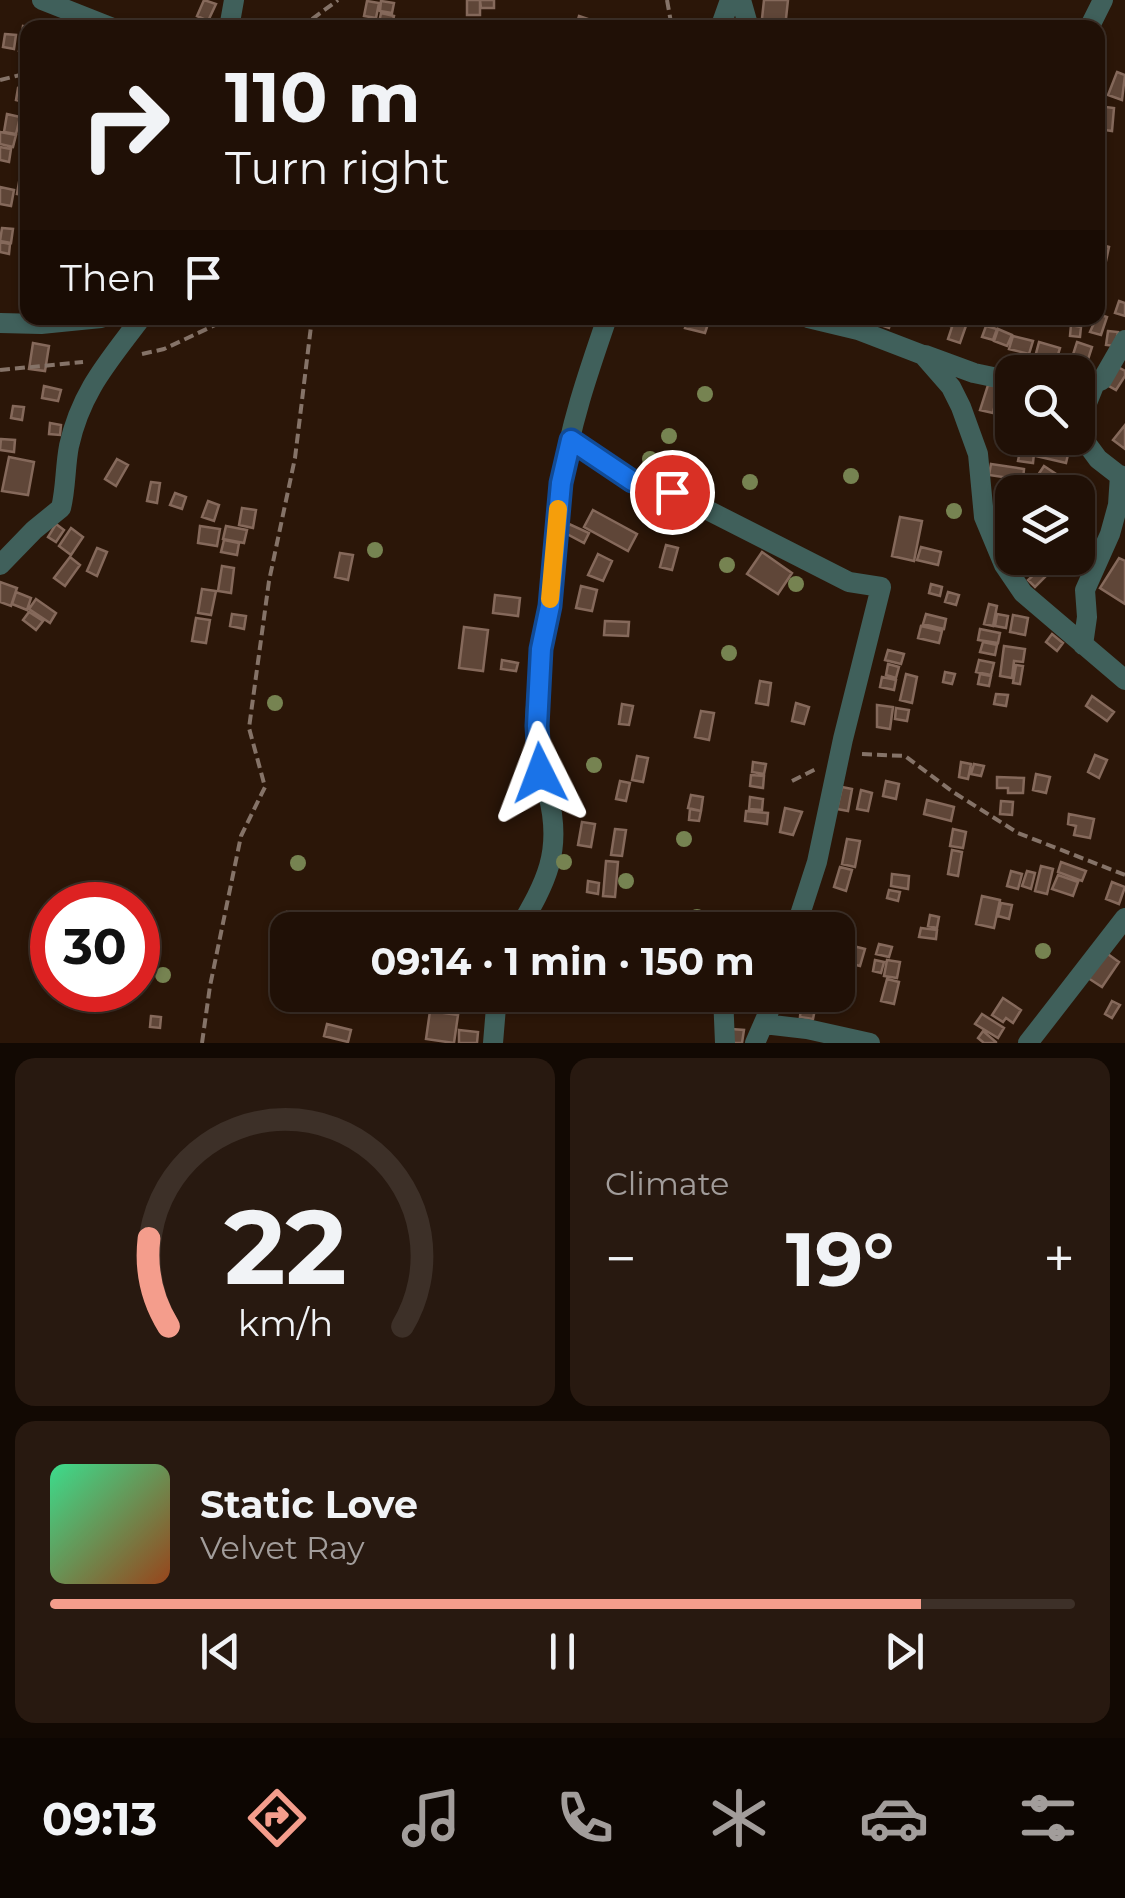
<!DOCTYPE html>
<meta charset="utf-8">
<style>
:root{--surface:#201006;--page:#281910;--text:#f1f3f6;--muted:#a29d9b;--line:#3d3028;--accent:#f49d8c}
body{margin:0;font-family:Montserrat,sans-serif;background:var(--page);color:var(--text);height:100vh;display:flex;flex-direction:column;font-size:38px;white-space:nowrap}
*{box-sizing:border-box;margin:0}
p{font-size:32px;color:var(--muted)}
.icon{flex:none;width:55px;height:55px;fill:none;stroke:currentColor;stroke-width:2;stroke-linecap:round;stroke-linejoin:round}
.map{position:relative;height:1043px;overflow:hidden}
.details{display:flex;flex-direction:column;gap:15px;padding:15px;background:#120903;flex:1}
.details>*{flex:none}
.banner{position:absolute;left:20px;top:20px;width:1085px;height:305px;border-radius:20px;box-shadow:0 2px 8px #0004,0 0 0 2px var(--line);background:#201006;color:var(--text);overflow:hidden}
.buttons{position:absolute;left:995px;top:355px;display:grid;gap:20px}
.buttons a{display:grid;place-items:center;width:100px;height:100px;border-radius:20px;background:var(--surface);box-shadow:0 2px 8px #0004,0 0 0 2px var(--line);font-size:50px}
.speed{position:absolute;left:30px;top:882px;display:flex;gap:20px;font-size:50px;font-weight:700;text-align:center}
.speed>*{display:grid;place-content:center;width:130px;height:130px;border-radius:50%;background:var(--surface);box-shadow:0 2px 8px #0004,0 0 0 2px var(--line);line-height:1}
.speed .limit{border:15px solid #d22;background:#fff;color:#111}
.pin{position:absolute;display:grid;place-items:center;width:85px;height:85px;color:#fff;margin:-42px;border:5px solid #fff;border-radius:50%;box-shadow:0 2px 10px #0007}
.me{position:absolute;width:110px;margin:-55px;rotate:357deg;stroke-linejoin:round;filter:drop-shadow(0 0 8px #0008)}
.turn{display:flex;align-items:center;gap:35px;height:210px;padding:0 40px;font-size:45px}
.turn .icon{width:130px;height:130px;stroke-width:2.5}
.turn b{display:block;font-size:70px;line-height:85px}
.then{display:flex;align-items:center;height:95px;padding:0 40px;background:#0003;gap:20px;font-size:38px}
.big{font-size:75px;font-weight:700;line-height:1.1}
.details .card{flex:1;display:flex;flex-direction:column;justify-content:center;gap:15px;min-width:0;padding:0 35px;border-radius:20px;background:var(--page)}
.details .dial{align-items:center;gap:0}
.dial svg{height:260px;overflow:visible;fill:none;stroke:var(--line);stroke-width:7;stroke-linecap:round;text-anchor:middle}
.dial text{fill:var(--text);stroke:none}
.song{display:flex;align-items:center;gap:30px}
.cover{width:120px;height:120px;border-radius:15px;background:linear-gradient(135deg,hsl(150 70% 55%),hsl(20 70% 35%))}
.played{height:10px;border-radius:5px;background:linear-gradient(90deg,var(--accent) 85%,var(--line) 85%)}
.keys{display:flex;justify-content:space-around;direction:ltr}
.heat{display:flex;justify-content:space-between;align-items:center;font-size:55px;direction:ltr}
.details .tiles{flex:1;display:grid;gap:15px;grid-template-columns:1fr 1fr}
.card:last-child{grid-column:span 2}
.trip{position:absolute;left:270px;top:912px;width:585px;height:100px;border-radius:20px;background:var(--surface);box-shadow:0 2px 8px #0004,0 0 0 2px var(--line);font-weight:700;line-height:100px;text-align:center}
.menu{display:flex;height:160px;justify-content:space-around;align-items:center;background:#0d0602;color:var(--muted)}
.menu .icon{width:70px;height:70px}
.menu .selected{color:var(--accent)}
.menu b{font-size:45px;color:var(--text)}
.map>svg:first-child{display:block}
.building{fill:#5f4638;stroke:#85695b;stroke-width:2.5}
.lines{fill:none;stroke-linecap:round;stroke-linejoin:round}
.path{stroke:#857368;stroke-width:4;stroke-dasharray:10 5;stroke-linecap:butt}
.minor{stroke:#40605b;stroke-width:20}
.tree{fill:#768351}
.route-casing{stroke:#114b97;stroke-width:25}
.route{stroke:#1a73e8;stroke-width:18}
.slow{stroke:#f59e0b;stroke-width:18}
</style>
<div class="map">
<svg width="1125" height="1043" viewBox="0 0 1125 1043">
<rect width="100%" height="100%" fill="#2b1608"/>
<path class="building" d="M204,0L216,4L208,21L197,16Z
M467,0H480V15H467Z
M480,0H494V8H481Z
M764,0H788L785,28H761Z
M367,1L379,3L376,18L364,16Z
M381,1L394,3L392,13L380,11Z
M381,13L394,16L392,25L379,23Z
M579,16L597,22L595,28L576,26Z
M23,26L31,28H28V53L19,51Z
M5,34L16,35L14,49L3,47Z
M1098,41L1105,43L1102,62L1098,61Z
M1117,72L1125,75L1122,100L1108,95Z
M18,88L26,90L24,102L16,100Z
M1098,106L1114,108L1112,131L1098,129Z
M7,114L20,117L16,134L4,132Z
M0,132L16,135L13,147L0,144Z
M0,147L11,149L9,162L0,160Z
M19,182L28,183V196L17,194Z
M0,187L14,190L11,206L0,204Z
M2,228L13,229L11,243L0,241Z
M0,242L10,244L9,254L0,252Z
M1098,244L1109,247L1106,261L1098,259Z
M1119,301L1125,303V316L1115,313Z
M1098,314L1107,317L1101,335L1090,332Z
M688,318H710L705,333L685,328Z
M879,318H892L889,328L877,324Z
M951,318L968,320L960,343L948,339L952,327L948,325Z
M1071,325L1081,327L1080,337L1070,336Z
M986,326L997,329L993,340L982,337Z
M998,329L1012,335L1007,346L994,341Z
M1108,331L1118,332L1115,346L1106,345Z
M1013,336L1033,341L1029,354L1009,349Z
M1039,342L1060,348L1055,364L1034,361Z
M1077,342L1092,347L1085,369L1070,364Z
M33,343L49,346L45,371L29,369Z
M1118,367L1125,371V376L1116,390L1107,385Z
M988,385L999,386L993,413L980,410Z
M44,386L61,390L58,401L42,398Z
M13,406L24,407L22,420L11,418Z
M50,423L61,425L60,435L49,434Z
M1125,425V449L1113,440Z
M1051,438H1072L1066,463L1036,456L1039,442L1050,445Z
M1,439L15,440L14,452L0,450Z
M1020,451L1034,453L1033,463L1018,461Z
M9,457L34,462L28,495L2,491Z
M117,459L128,465L116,486L105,479Z
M991,464L1024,469L1023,480L989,475Z
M1044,466L1056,474L1050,484L1038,475Z
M151,482L160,483L157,503L147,501Z
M175,493L186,497L182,509L170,505Z
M208,501L219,505L214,521L202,517Z
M242,508L256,510L253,528L239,525Z
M593,510L637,534L628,551L584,527Z
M900,517L922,521L914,561L892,556Z
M1005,522L1012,528V540L999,528Z
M56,524L64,530L56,542L48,537Z
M569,524L589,533L584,543L565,533Z
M200,526L220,529L217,546L198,543Z
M226,526L247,530L244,543L223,539Z
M71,528L83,537L71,555L59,546Z
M224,540L239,543L237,555L221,552Z
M666,545L678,548L672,570L660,567Z
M921,547L941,552L938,565L917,560Z
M97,548L107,552L97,576L87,571Z
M762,552L792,573L778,594L747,574Z
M340,553L353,555L348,580L335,577Z
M598,554L612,561L603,581L588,575Z
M70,557L80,565L65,586L54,578Z
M1119,558L1125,561V604L1100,588Z
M222,566L234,568L231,593L218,591Z
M1039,570L1045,577L1035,587L1028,580Z
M0,582L17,588L11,606L0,602Z
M931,584L942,587L940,596L929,593Z
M581,586L597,590L592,611L576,608Z
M202,589L216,591L211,615L198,613Z
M16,592L31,598L27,610L12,604Z
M948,592L959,595L956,605L945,602Z
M495,595L520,598L518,616L493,613Z
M36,599L56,613L50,623L29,609Z
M989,604L997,606L993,626L984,624Z
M29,612L43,621L36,630L23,620Z
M232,614L246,616L244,629L230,626Z
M926,614L946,619L944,629L923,624Z
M997,614L1008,616L1006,628L995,626Z
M1013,615L1028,618L1025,635L1010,632Z
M196,618L210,620L206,643L192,641Z
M605,621L629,622L628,636L604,635Z
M921,626L942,631L939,643L918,638Z
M464,627L488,630L483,671L459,668Z
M980,629L1000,633L998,643L978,640Z
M1052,634L1063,643L1057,651L1046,642Z
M983,642L997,645L995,655L980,652Z
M1004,646L1025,649L1023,662L1014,661L1012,678L1000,676Z
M888,650L904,654L901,664L885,660Z
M502,660L518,663L516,671L501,669Z
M979,660L994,663L991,675L976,672Z
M888,664L899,667L896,678L886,675Z
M1016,665L1023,666L1020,684L1013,683Z
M945,672L955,674L952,684L943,682Z
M906,674L917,677L912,703L900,700Z
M980,674L991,676L989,686L978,684Z
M882,677L896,680L894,690L880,687Z
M760,681L771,683L768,705L756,703Z
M996,694L1008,695L1006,706L994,704Z
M1092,696L1114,712L1107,721L1086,706Z
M796,703L809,707L804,724L792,721Z
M622,704L633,706L629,725L619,724Z
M877,705L893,707L890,729L877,727Z
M896,708L909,710L907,721L895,719Z
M701,711L714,713L709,740L695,737Z
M1095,755L1107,760L1099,778L1088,772Z
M637,756L648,758L643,782L632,780Z
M753,762L766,764L764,774L752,772Z
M961,762L971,764L968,779L959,777Z
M974,764L984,766L981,776L971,774Z
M1036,774L1050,777L1046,793L1033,790Z
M751,775L764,776L763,788L750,786Z
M997,777L1024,778L1023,793H1008V788H997Z
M620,781L630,783L626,801L616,799Z
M886,781L899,784L896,799L883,796Z
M842,787L852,789L848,811L837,809Z
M861,790L872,793L868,811L857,809Z
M691,795L703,797L701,811L688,808Z
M750,797L763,799L762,810L749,809Z
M927,800L954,807L951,821L924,814Z
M1001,801L1013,802L1012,815L1000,814Z
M785,808L802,812L793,835L780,832Z
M690,809L701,811L699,821L689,820Z
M746,811L768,813L767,824L745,821Z
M1069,814L1094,819L1090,838L1074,835L1076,826L1068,824Z
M582,822L595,824L591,847L578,845Z
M615,829L626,830L622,856L611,855Z
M953,829L966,832L963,848L950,846Z
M847,839L860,841L855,867L842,864Z
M952,850L962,852L958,876L948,874Z
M606,861L618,862L615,897L603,896Z
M1061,862L1086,871L1082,881L1058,872Z
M1041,866L1053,869L1047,894L1035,891Z
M840,867L852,870L846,891L834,887Z
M1011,871L1022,874L1018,889L1007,886Z
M1027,871L1035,873L1031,889L1022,886Z
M892,874L909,876L908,889L891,886Z
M1058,875L1078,882L1073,896L1052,889Z
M588,881L599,883L598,894L587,892Z
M1112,882L1125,887L1119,904L1106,899Z
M889,890L900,892L898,901L887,898Z
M982,896L1000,900L994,928L976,924Z
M1001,903L1012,905L1009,919L998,916Z
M287,912L345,923L344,930H288V961L278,959Z
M930,915L939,917L937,928L928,926Z
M921,928L937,930L936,939L919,937Z
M879,944L892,947L889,957L876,954Z
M853,946L865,949L860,966L848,963Z
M1105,952L1119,962L1102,987L1088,978Z
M875,960L884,962L881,973L873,971Z
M887,960L900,962L897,978L884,976Z
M887,979L899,982L894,1004L881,1001Z
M1003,998L1021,1010L1013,1023L1006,1018L1003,1022L992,1015Z
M1112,1001L1120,1005L1112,1018L1105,1014Z
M801,1007L815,1009L813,1019L800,1017Z
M430,1011L458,1015L454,1043L426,1039Z
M982,1014L1004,1028L998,1038L975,1024Z
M151,1016L161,1017L160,1028L150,1027Z
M327,1024L351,1030L348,1042L324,1036Z
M731,1029L744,1030L742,1043H729Z
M459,1030L478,1032L477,1043H459Z
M983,1031L996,1042V1043H984L978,1038Z"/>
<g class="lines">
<path class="path" d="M667,0L672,28
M300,28L338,0
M0,80L28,73
M20,302L28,289
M142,354L164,349L230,318
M0,370L83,362
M862,754L905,756L953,792L1018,833L1125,875
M792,781L816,769
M202,1043L210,986L241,836L265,787L249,728L269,581L295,458L312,318"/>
<path class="minor" d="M42,0L113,28
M741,0L749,28
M229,28L234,0
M720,28L730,0
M1089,28L1103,0
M808,318L858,330L923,355L951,387L961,407L978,454L984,517L1004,565L1023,593L1125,680
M0,323L41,324L101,318
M925,355L974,373L1012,381
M1078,401L1087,403L1095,383L1102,380L1125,340
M571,440L632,481L672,492L849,582L881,587L843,739L817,862L795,930
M1084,440L1098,459L1125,480
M0,565L34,530L61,508C66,488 65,467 69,446C81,391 109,361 141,318
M1083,645L1087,617L1085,590L1110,534L1118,505L1120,475
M520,926L594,930
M518,930C546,882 563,852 548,794C546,787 542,780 540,773C531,736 537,689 541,652C542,637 547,622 549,607C555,567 555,526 561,486C569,428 588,373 607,318
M723,995L725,1043
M764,1024L807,1029L870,1043
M493,1043L497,995
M755,1043L776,995
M1028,1043L1125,918"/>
</g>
<g class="tree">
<circle cx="705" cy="394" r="8"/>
<circle cx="669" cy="436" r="8"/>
<circle cx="650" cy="459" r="8"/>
<circle cx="851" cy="476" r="8"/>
<circle cx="750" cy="482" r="8"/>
<circle cx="954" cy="511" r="8"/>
<circle cx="375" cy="550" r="8"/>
<circle cx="727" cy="565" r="8"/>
<circle cx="796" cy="584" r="8"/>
<circle cx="729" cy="653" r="8"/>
<circle cx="275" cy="703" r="8"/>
<circle cx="594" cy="765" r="8"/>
<circle cx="684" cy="839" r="8"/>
<circle cx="564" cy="862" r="8"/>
<circle cx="298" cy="863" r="8"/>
<circle cx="626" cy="881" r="8"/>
<circle cx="697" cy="917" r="8"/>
<circle cx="1043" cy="951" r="8"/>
<circle cx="163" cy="975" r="8"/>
</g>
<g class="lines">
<g class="route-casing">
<path id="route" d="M540,773L537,726L541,649L550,606L561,483L571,440L632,481L672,492"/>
</g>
<use href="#route" class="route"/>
<path class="slow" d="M550,599L558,509"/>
</g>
</svg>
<div class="buttons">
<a><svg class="icon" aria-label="search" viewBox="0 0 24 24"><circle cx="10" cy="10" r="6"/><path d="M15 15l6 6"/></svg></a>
<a><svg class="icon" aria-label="layers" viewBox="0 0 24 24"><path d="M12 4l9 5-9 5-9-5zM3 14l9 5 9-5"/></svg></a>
</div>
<div class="speed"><div class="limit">30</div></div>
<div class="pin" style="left:672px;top:492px;background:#d93025"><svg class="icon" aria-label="arrive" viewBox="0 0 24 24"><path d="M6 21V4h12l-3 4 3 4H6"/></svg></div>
<svg class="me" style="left:540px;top:773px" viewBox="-20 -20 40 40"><path d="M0-17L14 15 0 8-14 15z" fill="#1a73e8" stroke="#fff" stroke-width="4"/></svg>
<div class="trip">09:14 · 1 min · 150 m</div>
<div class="banner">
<div class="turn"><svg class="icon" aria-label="right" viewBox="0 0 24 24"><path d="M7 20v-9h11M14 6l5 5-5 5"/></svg><div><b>110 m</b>Turn right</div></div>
<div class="then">Then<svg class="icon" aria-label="arrive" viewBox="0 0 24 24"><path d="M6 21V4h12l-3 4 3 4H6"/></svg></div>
</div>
</div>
<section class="details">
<div class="tiles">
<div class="card dial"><svg viewBox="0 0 100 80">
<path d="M14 69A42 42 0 1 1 86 69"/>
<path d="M14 69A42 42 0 0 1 8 42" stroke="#f49d8c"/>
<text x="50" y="56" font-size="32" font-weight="700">22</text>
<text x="50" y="72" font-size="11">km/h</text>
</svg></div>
<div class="card"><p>Climate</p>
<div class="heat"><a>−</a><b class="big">19°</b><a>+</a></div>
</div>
<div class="card">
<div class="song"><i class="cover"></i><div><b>Static Love</b><p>Velvet Ray</p></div></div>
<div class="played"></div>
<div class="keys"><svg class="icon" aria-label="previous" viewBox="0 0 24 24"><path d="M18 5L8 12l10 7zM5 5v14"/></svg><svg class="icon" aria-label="pause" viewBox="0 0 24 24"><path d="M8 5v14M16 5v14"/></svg><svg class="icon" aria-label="next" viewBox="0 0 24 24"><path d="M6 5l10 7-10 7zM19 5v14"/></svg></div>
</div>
</div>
</section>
<nav class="menu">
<b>09:13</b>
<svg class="icon selected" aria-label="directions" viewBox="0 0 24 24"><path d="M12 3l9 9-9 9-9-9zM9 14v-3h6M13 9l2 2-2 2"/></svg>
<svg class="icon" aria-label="music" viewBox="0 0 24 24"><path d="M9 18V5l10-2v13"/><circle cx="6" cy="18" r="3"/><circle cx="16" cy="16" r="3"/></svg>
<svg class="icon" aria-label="phone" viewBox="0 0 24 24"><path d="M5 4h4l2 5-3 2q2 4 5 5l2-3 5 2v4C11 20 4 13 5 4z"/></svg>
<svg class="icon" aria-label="climate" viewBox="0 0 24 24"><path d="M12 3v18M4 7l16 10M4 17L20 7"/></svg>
<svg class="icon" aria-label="car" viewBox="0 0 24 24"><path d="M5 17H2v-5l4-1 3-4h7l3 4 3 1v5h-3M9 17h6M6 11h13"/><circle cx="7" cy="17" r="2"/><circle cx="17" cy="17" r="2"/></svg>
<svg class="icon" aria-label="filters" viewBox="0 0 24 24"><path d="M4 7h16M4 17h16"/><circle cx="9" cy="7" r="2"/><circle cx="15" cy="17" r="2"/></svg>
</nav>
